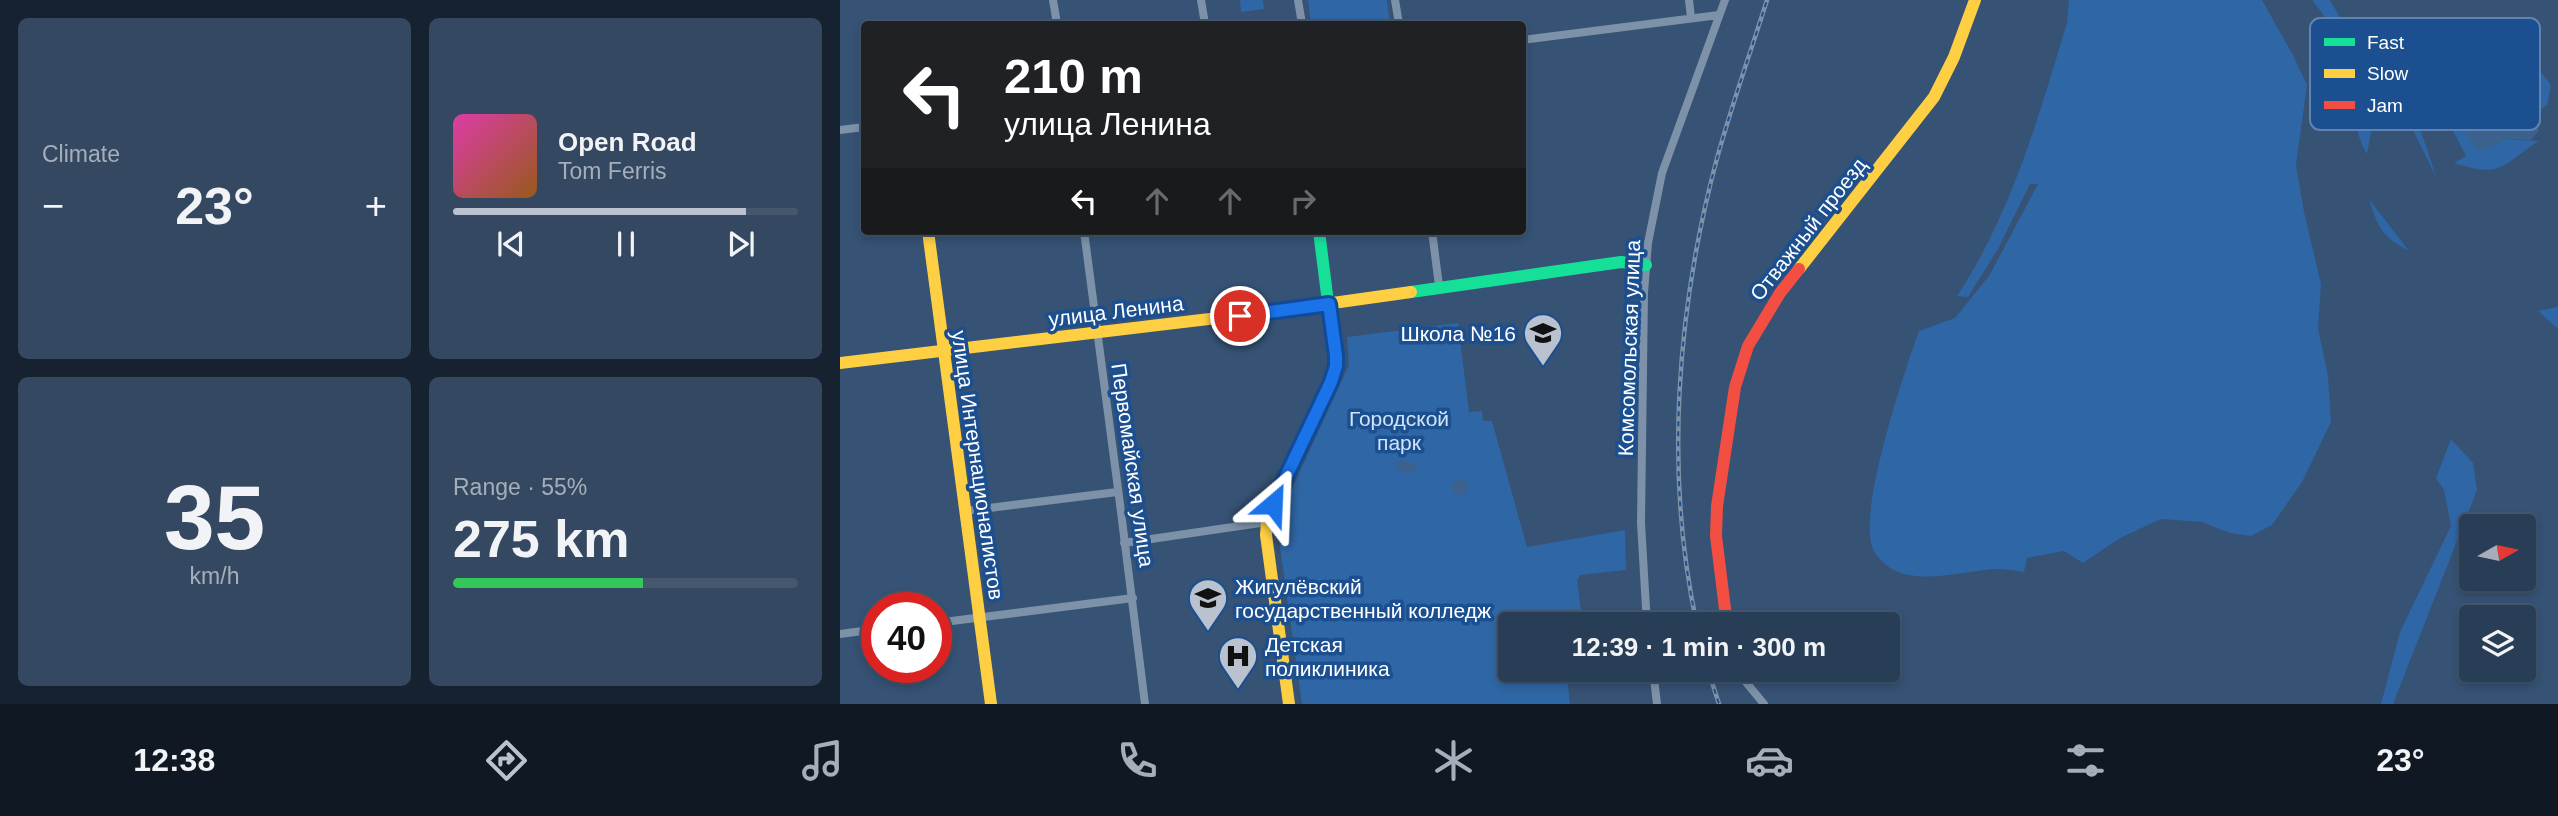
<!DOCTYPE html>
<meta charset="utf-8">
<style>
:root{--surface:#283e57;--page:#344961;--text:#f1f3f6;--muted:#a5aeba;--line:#44576d;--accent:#b9c2ce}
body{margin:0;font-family:Helvetica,sans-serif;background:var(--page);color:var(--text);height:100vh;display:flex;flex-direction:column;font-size:26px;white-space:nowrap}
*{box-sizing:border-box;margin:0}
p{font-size:23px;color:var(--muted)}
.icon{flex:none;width:38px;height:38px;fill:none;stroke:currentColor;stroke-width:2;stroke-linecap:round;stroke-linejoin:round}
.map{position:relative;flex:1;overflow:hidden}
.side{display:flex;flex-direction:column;gap:18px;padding:18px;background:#162230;width:840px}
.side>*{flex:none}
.hud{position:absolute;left:21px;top:21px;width:665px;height:214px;border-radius:7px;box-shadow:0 4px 10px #0003,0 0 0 2px var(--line);background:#202124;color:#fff;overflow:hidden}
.needle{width:46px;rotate:81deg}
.tools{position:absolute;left:1619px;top:514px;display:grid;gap:14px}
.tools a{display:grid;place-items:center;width:77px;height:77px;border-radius:7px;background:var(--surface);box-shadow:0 4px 10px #0003,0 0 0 2px var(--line);font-size:35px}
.speed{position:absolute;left:21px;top:592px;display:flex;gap:14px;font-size:35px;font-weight:700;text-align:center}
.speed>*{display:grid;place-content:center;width:91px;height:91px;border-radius:50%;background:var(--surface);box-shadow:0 4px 10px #0003,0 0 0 2px var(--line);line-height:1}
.speed .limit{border:10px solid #d22;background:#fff;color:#111}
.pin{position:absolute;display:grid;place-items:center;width:60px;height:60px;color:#fff;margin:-30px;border:4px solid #fff;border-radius:50%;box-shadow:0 2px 7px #0007}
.me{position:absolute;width:77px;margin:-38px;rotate:26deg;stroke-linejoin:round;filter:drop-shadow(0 0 5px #0008)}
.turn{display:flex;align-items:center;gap:24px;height:147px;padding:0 28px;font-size:32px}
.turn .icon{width:91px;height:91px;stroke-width:2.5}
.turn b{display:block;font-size:49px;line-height:60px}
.lanes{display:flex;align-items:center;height:66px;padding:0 28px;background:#0003;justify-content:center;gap:35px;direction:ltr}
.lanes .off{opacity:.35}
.big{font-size:52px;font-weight:600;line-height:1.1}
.side .card{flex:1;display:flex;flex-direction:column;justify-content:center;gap:10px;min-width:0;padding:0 24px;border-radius:10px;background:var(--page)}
.side .dial{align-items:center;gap:0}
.dial b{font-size:91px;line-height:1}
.song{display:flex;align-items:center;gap:21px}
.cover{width:84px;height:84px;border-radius:10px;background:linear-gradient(135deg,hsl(320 70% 55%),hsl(30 70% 35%))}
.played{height:7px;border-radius:4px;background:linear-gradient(90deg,var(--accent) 85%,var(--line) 85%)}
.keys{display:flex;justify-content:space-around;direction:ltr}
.heat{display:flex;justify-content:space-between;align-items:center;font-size:38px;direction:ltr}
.charge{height:10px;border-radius:5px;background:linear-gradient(90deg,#34c759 55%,var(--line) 0)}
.side .tiles{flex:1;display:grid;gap:18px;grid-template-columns:repeat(2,1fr)}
.trip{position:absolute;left:658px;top:612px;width:402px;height:70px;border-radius:7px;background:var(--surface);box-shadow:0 4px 10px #0003,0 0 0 2px var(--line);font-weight:600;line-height:70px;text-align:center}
.menu{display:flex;height:112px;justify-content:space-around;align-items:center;background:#101923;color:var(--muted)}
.menu .icon{width:49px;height:49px}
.menu .current{color:var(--accent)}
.menu b{font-size:32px;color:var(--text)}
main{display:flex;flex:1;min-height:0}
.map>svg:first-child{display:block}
.green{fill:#2f66a5}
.water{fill:#3b618d}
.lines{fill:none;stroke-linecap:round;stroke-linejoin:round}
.street{stroke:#7d92a8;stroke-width:8}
.fast{stroke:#16e098;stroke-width:12}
.slow{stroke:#ffcf43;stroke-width:12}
.jam{stroke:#f24e42;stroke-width:12}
.rail-casing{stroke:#7e92a7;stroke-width:4.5}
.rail{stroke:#1b4f8f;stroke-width:2;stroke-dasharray:5;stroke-linecap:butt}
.route-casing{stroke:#114b97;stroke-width:18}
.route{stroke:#1a73e8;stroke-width:12}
.labels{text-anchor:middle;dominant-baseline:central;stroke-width:7;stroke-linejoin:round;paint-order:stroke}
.street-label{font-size:21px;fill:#fff;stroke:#1b4f8f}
.poi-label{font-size:21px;fill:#fff;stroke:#1b4f8f;text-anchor:start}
.park-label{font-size:21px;fill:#cfe3fa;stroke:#1b4f8f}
.key{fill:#1b4f8f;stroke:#5f84b1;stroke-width:2}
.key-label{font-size:19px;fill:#fff}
</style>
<main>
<section class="side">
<div class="tiles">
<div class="card"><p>Climate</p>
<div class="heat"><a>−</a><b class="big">23°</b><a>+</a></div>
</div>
<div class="card">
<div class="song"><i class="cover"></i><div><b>Open Road</b><p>Tom Ferris</p></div></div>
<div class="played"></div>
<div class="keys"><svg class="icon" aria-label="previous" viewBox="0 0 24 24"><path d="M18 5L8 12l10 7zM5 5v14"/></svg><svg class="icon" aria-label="pause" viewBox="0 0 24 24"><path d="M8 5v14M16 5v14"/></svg><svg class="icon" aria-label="next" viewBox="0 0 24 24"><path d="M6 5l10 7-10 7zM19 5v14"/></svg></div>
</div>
<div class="card dial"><b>35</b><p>km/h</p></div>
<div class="card"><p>Range · 55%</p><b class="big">275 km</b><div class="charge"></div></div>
</div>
</section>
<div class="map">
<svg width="1718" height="704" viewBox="0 0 1718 704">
<rect width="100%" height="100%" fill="#365274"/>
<path class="green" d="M400,0H423L424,9L401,12Z
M468,0H547L550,24H471Z
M1229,0H1422L1453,55L1467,85L1456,165L1464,212L1481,284L1478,328L1488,376L1491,422L1462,482L1432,525L1411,536L1390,533L1362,522L1321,519L1280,538L1243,563L1224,551L1187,558L1184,572C1175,571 1166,569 1157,569C1128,570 1084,584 1056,571C1047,567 1037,558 1033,549C1017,513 1064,372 1079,331L1115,318L1149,276L1198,184H1190L1158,249L1128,297L1117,296C1171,215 1199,115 1227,23Z
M1472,0H1490L1510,35L1504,42Z
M1685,69L1700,71L1711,85L1707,105L1694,113L1695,96L1671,101L1660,110L1645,107L1654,146L1663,139L1699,141C1661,165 1663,179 1614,163L1626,156L1611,127L1616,113L1648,81Z
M1540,78L1566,93L1575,114L1597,179L1568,120L1553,115H1543L1532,127L1527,154C1513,133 1513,100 1525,79Z
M1529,199L1569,251C1541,236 1538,227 1529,199Z
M1718,307V329L1698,311Z
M618,323L629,412L642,411L643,421H652L687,547L785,530L786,570L740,575L737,581L743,625H670V670H726L730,704H462L439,540L443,539L440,510L451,508L449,495L509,365L507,337Z
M1611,439L1633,463L1637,490L1553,704H1541L1560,632L1611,526L1604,490L1596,478Z"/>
<path class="water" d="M1685,92L1695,96L1694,113L1699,131L1691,140L1663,139L1654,146L1638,150L1623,130C1634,111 1638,106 1660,110Z
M564,460L576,465V471L567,473L557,470L556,463Z
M612 487a8 8 0 1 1 16 0a8 8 0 1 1-16 0Z"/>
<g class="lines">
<path class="street" d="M213,0L217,24
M361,0L365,24
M458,0L462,24
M555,0L559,24
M849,0L851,18
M682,40L879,15
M0,130L24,127
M244,231C265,389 286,546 305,704
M592,231L599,286
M125,511L277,492
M284,543L427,522
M96,623L293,598
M807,625L801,523L804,293L808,243L822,173L885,0
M0,634L37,629
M813,670L817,704
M900,670L905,681L924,704"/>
<path class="fast" d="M479,231L496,366L491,381
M571,292L781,262L806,265"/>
<path class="slow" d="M88,231L151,704
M959,269L1094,97L1114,57L1135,0
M0,363L436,311L571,292
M449,704L426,535L427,522L433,504L491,381"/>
<path class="jam" d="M887,625L876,536L877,506L895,387L908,346L940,293L959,269"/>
<g class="rail-casing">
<path id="rail" d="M857,625C824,474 837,310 876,162C891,107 910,54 927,0
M868,670L879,704"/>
</g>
<use href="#rail" class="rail"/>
</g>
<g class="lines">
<g class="route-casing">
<path id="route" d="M400,316L489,304L496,356V366L491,382L433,504"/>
</g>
<use href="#route" class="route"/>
</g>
<defs>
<g id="school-pin" transform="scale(2.0125)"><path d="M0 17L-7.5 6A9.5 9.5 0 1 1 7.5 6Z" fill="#b9c2ce" stroke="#1b4f8f"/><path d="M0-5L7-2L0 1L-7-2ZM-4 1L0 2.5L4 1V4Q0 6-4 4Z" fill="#111"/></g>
<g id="university-pin" transform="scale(2.0125)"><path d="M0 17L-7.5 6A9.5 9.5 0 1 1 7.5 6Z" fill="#b9c2ce" stroke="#1b4f8f"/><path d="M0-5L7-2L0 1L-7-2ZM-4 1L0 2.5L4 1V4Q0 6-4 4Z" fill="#111"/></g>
<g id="hospital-pin" transform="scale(2.0125)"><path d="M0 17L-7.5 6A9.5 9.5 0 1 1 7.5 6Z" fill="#b9c2ce" stroke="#1b4f8f"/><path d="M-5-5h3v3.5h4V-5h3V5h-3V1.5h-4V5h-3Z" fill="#111"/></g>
</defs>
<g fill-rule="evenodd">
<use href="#school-pin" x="703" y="333"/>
<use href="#university-pin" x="368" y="598"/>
<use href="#hospital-pin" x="398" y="656"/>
</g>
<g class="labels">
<g class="street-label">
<text transform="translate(968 229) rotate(-52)">Отважный проезд</text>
<text transform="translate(276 311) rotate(-7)">улица Ленина</text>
<text transform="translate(789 348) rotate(-88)">Комсомольская улица</text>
<text transform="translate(138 465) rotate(82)">улица Интернационалистов</text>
<text transform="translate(293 465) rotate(82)">Первомайская улица</text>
</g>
<g class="poi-label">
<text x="676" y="333" text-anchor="end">Школа №16</text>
<text x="395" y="586">Жигулёвский<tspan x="395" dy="24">государственный колледж</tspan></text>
<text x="425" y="644">Детская<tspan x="425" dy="24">поликлиника</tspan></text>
</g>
<g class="park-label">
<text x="559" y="418">Городской<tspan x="559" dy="24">парк</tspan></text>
</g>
</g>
<rect x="1470" y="18" width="230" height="112" rx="10" class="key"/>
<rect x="1484" y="38" width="31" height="8" fill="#16e098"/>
<rect x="1484" y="69" width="31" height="9" fill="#ffcf43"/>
<rect x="1484" y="101" width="31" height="8" fill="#f24e42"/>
<g class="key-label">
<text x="1527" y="49">Fast</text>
<text x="1527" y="80">Slow</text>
<text x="1527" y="112">Jam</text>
</g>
</svg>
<div class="tools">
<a><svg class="needle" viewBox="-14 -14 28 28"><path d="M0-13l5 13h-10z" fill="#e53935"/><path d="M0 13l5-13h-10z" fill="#a5aeba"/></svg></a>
<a><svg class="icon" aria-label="layers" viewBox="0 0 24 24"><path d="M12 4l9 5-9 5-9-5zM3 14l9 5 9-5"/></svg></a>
</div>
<div class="speed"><div class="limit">40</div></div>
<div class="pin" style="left:400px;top:316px;background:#d93025"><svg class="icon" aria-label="arrive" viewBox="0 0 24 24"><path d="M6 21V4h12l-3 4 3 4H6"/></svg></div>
<svg class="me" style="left:433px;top:504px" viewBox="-20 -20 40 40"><path d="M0-17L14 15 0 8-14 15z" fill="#1a73e8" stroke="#fff" stroke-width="4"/></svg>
<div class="trip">12:39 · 1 min · 300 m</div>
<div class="hud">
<div class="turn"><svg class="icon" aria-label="left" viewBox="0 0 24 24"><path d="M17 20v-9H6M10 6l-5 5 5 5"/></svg><div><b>210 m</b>улица Ленина</div></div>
<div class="lanes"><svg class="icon" aria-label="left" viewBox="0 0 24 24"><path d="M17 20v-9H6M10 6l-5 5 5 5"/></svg><svg class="icon off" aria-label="ahead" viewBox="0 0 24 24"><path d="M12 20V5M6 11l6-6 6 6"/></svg><svg class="icon off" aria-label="ahead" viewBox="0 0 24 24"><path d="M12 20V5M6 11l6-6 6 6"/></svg><svg class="icon off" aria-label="right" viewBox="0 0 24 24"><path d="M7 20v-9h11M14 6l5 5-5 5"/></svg></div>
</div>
</div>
</main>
<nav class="menu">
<b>12:38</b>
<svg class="icon current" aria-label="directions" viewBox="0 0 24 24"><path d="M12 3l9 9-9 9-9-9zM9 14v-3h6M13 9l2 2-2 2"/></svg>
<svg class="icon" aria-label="music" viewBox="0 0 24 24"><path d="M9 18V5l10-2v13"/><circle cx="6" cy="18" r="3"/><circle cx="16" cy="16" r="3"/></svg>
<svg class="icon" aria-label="phone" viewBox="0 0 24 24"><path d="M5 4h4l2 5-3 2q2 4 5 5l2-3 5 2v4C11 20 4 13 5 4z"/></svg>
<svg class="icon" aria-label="climate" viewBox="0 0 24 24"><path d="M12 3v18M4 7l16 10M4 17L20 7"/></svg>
<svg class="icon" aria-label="car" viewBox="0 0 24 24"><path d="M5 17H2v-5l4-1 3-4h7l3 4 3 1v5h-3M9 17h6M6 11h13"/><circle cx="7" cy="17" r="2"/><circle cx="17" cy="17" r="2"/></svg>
<svg class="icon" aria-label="filters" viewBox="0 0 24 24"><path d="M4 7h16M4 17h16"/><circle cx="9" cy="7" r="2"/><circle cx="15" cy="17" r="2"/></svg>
<b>23°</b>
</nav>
